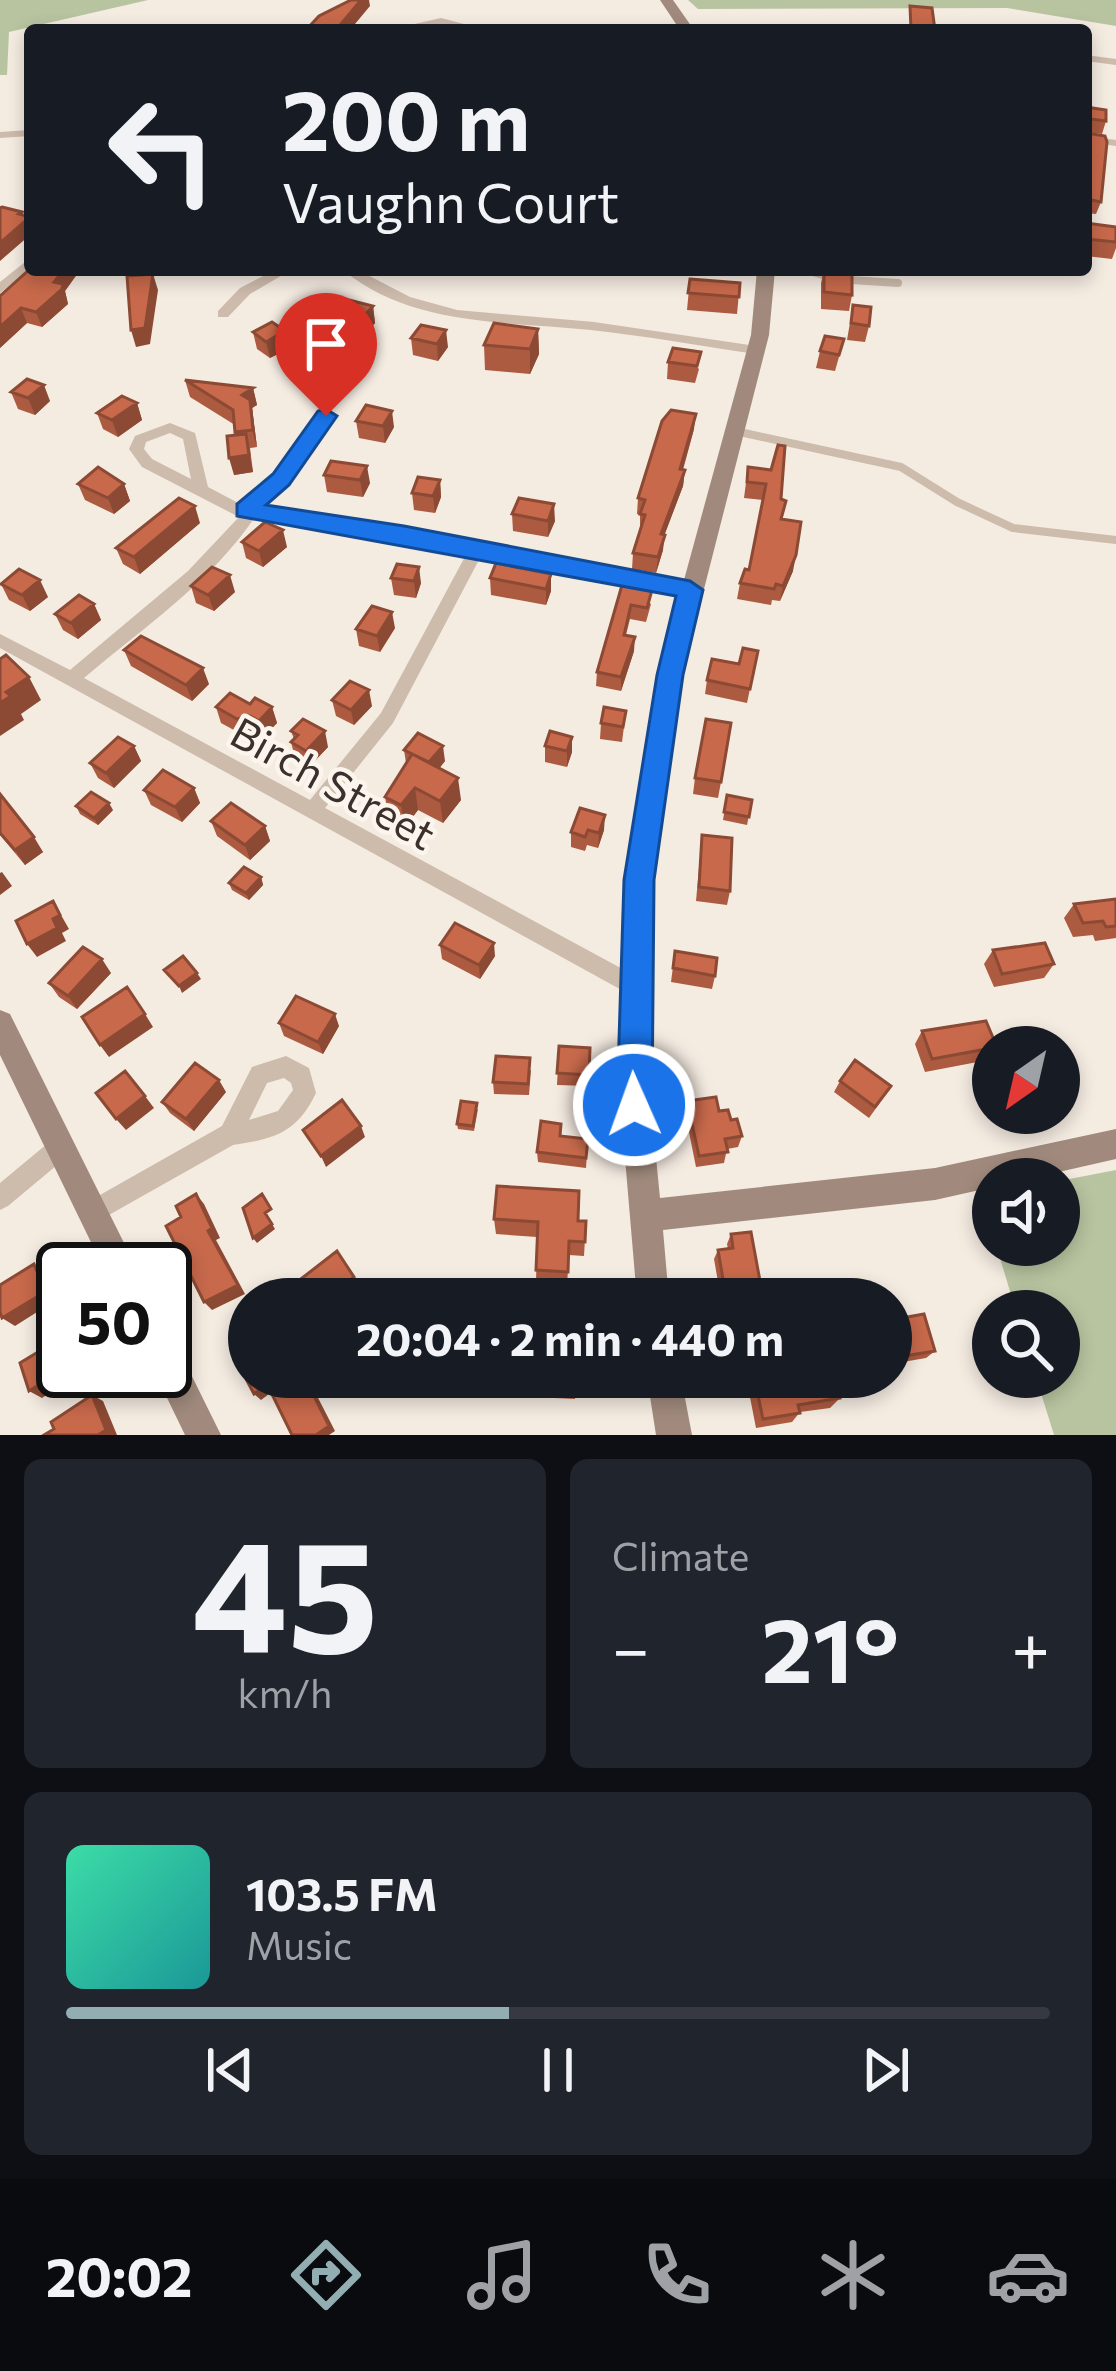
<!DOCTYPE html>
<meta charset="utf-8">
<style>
:root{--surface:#171b24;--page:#20242c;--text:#f1f3f6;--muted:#9ea1a6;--line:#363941;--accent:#92aeb2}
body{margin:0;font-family:Commissioner,sans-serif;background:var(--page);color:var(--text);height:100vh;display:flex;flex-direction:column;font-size:45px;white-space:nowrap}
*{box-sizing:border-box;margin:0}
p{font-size:39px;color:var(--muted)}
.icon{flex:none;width:66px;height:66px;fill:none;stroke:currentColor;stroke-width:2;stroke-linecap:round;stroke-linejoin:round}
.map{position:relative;height:1435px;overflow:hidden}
.panel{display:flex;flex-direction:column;gap:24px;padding:24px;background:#0d0f14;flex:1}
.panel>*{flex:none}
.guide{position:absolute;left:24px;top:24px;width:1068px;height:252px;border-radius:12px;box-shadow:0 6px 18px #0003;background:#171b24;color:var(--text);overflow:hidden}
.needle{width:78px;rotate:214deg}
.controls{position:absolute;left:972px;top:1026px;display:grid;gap:24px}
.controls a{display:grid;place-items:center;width:108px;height:108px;border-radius:50%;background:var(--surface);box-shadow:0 6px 18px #0003;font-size:60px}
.speed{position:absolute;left:36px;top:1242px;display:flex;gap:24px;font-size:60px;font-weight:700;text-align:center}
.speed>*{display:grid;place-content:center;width:156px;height:156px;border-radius:50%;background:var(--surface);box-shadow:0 6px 18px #0003;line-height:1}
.speed .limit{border:6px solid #111;border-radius:18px;background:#fff;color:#111}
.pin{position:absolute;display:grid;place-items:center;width:102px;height:102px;color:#fff;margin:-123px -51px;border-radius:50% 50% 50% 0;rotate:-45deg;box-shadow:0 0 12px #0007}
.pin .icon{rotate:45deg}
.me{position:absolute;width:132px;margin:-66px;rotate:358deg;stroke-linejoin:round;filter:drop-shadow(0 0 9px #0008)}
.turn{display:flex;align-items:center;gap:42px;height:252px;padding:0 60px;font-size:54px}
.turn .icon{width:156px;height:156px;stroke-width:2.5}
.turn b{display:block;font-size:84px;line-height:102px}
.big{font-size:90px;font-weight:700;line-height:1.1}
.panel .widget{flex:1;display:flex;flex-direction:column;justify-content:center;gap:18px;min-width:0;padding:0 42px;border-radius:18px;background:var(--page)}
.panel .dial{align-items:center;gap:0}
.dial b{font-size:156px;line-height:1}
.song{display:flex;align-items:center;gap:36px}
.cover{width:144px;height:144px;border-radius:18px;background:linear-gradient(135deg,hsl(160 70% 55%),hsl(180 70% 35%))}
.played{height:12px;border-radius:6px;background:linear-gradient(90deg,var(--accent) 45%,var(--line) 45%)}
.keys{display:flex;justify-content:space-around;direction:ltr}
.heat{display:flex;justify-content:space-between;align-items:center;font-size:66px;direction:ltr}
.panel .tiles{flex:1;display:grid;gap:24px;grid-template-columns:1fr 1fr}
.widget:last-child{grid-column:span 2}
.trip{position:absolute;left:228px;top:1278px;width:684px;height:120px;border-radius:60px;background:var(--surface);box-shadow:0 6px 18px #0003;font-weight:700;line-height:120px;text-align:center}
.tabs{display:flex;height:192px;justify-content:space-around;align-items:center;background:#090b0e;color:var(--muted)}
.tabs .icon{width:84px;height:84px}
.tabs .on{color:var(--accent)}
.tabs b{font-size:54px;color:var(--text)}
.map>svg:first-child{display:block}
.green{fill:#b8c4a0}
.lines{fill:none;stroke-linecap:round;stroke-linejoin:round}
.lane{stroke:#cdbbac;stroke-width:8}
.street{fill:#cdbbac;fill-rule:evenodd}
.secondary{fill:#a18a7d;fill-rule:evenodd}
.wall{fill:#ac5a40}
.shaded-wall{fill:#8c4a34}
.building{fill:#c8694b;stroke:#8c4a34;stroke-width:3}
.route{fill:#1a73e8;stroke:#114b97;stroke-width:3}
.labels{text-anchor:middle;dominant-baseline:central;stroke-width:9;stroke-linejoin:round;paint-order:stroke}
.street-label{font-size:42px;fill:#3b302b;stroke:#fbf5ee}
</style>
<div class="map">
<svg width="1116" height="1435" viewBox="0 0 1116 1435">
<rect width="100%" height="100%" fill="#f4ebe1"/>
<path class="green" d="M0,0H148L9,32L7,75H0Z
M688,0H1116V26L1007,8L698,9Z
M1116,1170V1435H1054L1036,1377H1059V1311H1016L996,1245H1059V1181Z"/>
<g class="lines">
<path class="lane" d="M807,270L835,279L898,283
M735,431L901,467L957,502L1013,528L1116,540"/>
<path class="street" d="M441,18L487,30C470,30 454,24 438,25C421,26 405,30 388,30Z
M1086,55L1116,59V65L1086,61Z
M30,130V136L0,138V132Z
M1086,136L1116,140V146L1086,142Z
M30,258V269L0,293V282Z
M275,270H291L250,294L228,317H218V311L240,288Z
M343,270H358L410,297L457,310L594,322L756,346L763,350L756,354C701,346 646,336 591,330C507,321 412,327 343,270Z
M325,411L332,416L286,484L260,506L322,515L690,584L698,590L690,596L481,556L393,723L325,808L641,979L645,986L641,993L634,996L627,993L0,648V634L70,670L188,571L239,517L142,467L129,449L135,436L170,423L195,433L208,487L242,505L276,476L320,413ZM170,433L183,439L191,479L152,459L144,449L146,442ZM255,517L322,525L467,553L381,713L310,800L84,678C143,628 212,581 255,517Z
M286,1056L309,1068L316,1093C297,1133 274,1139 233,1145L100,1220L92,1224L84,1220L80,1212L84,1204L222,1126L252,1067ZM284,1078L291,1083L293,1090L278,1111L249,1120L267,1083Z
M61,1136L69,1139L72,1147L69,1155L8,1206L0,1210V1183L53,1139Z"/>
<path class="secondary" d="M660,0H673L694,30H680Z
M757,270H775L769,335L682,675L652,881L648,1076L660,1198L935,1168L1116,1129V1159L1028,1179H993V1187L935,1200L663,1230L669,1299H637L618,1076L626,881L658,675L751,335Z
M0,1010L10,1014L137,1269H104L0,1055Z
M165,1341L177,1346L221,1435H185L154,1371H165Z
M647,1377H681L692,1435H656Z"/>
</g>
<path class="wall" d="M1086,107L1106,121L1102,134L1087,132L1101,202L1096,214L1086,213Z
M1086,223L1116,227V248L1112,259L1086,256Z
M30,270H80L65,291L68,304L42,327L27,323L0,348Z
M824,270H849L852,295L849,311L821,309V283Z
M690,279L740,283L737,314L687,310Z
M853,305L869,326L865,342L847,340Z
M373,306L375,323L358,342L326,333L323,317Z
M538,329L539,354L530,374L485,370L484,345Z
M253,332L289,348L270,358L257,349Z
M411,338L448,347L438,361L413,355Z
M844,339L835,371L816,368L820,351Z
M673,348L699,369L695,383L667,379L668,362Z
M185,380L253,388L257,405L252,408L257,447L250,448L253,472L234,475L236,435L235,425L190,397Z
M11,392L50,401L35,415L18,409Z
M137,403L142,420L118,437L103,429L97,413Z
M356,421L394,427L385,443L359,438Z
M694,429L683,470H685L683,486L664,536L663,550L656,573L632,569L633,553L640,531V515L637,514L638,498Z
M331,461L370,483L363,497L327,492L324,475Z
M748,467L781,499L783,519L793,571L780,601L772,600L771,605L737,599L740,583L749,570L763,500L744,498Z
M440,480L441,497L435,513L414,510L412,493Z
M78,484H124L130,501L114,514L85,500Z
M512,514L555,521L548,537L513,531Z
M200,523L140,574L123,564L116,548Z
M242,542L287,547L263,567L246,558Z
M496,563L551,591L546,605L491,595L490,578Z
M397,564L421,583L416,598L394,595L391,578Z
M1,584L48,597L30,611L9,600Z
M622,585L651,604L646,622L630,619L626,635L634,651L621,691L596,686L597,672Z
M191,586L235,592L214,611L196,603Z
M94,604L101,620L78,639L63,630L55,614Z
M395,628L380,652L359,646L356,629Z
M124,650L209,684L192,701L131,666Z
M758,651L747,703L705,694L707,680L739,664Z
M332,700L372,706L354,725L336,716Z
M250,704L272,707L277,723L264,736L255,732L243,735L221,723L216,707Z
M626,711L622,742L600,739L601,723Z
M291,731L328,747L310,766L295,758L291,742L294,739Z
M134,746L141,761L114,788L98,778L90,763Z
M545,746L572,752L567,767L545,762Z
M404,750L445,761L439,768L461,800L443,823L418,810L405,827L389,819L385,797L406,763Z
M695,778L721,782L718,798L693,794Z
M194,788L200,803L182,822L151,805L144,790Z
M0,794L43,852L25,865L0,835Z
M727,795L752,800L747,825L723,820Z
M76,806L113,810L98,825L80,814Z
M211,821L265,826L270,841L250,860L217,836Z
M604,830L598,848L587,845L585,851L571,847V832Z
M702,835L730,891L727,905L696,901Z
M261,877L263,885L249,900L232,890L229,883Z
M1116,899V938L1095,941L1093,935L1073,937L1064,918L1074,904Z
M440,945L495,956L480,979L442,959Z
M993,950L1054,964L1044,978L994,987L984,964Z
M675,951L715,976L712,989L671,982Z
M111,973L77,1009L59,997L49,983Z
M279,1023L339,1026L323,1054L284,1036Z
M922,1031L993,1047V1054L988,1060L925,1072L915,1044Z
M559,1046L590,1048L589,1086L557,1085Z
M531,1070L529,1095L494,1094L493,1082Z
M840,1081L884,1097L869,1118L834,1092Z
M226,1092L194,1131L170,1113L162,1102Z
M687,1101L719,1111L731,1120L742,1136L738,1147L727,1149L724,1163L696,1167L685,1112Z
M478,1109L474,1131L458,1129L457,1124Z
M561,1136L588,1139L586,1168L538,1162L537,1152Z
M494,1219L586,1221L584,1256L569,1255L567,1285L536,1283L537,1237L496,1234Z
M731,1234L760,1281L756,1290L720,1293L714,1259L718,1250L728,1249L727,1244Z
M891,1320L935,1351L926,1358L891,1364Z
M577,1377L575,1399L534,1397L533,1390Z
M750,1377H854L855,1380L845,1390L838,1391L840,1398L830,1408L800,1412L792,1422L756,1428L747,1382Z"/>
<path class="shaded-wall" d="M361,0H369L370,6L350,30H336Z
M22,212L26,220L30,217V235L0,261V243Z
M64,270H80L65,291L68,304L42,327L36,312Z
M153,274L158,290L150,344L136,347L131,330Z
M373,306L375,323L358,342L356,325Z
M21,308L27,323L0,348V327Z
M538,329L539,354L530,374V349Z
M446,330L448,347L438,361L437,344Z
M285,331L289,348L270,358L266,342Z
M44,385L50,401L35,415L28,398Z
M253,388L257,405L252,408L257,447L242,395Z
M137,403L142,420L118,437L112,420Z
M392,411L394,427L385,443L383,426Z
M696,414L694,429L678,485L680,469Z
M246,434L253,472L234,475L229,458Z
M367,466L370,483L363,497L360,480Z
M685,470L683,486L664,536L663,550L656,573L661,534Z
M440,480L441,497L435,513L433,496Z
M124,484L130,501L114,514L108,498Z
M554,504L555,521L548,537V521Z
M195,506L200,523L140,574L134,557Z
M283,530L287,547L263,567L259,551Z
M796,555L793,571L780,601L783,586Z
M419,567L421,583L416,598L414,581Z
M551,574V591L546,605V589Z
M230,575L235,592L214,611L208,595Z
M40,580L48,597L30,611L22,595Z
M94,604L101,620L78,639L71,623Z
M392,612L395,628L380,652L377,636Z
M635,637L634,651L621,691V677Z
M203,668L209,684L192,701L186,685Z
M29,677L41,700L21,714L24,720L0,736V703L6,692Z
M369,690L372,706L354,725L351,710Z
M272,707L277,723L264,736L259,721Z
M250,716L255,732L243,735L237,719Z
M325,731L328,747L310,766L306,751Z
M572,737V752L567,767V751Z
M134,746L141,761L114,788L106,773Z
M443,746L445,761L432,778L429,762Z
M458,778L461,800L443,823L440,801Z
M194,788L200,803L182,822L175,807Z
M415,788L418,810L405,827L401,805Z
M109,803L113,810L98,825L94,818Z
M605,815L604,830L598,848L599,833Z
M265,826L270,841L250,860L245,845Z
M34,837L43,852L25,865L15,850Z
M2,872L12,886L0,895V873Z
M261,877L263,885L249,900L246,893Z
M53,901L69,929L62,933L66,941L37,957L27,944L53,919Z
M494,943L495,956L480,979L479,965Z
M102,959L111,973L77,1009L68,996Z
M197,973L201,979L182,993L179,986Z
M145,1014L153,1027L109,1057L100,1045Z
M335,1014L339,1026L323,1054L318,1042Z
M219,1080L226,1092L194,1131L186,1119Z
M145,1096L154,1108L126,1130L116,1119Z
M361,1126L365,1137L326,1167L321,1156Z
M196,1194L204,1204L220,1238L216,1240L245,1294L212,1310L204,1302L208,1231Z
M272,1224L275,1229L257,1243L253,1238Z
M34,1264L45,1273L56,1300L15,1326L2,1318Z
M354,1277L358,1286L341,1299H325Z
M63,1370L83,1371L42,1398L29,1391Z
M267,1384L273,1391L261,1400L254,1394Z
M308,1384L314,1390L335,1431L329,1435H316Z
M92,1395L103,1401L117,1435H98Z"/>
<path class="building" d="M351,0H361L336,30H306L319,16Z
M910,6L932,8L935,30H911Z
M1086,107L1106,110V121L1091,119L1086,123Z
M1086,126L1087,133L1105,136L1107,142L1101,202L1086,199Z
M2,207L22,212L19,214L30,217L0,243V208Z
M1086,223L1116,227V242L1086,239Z
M30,269L64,270L54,282L63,284L62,289L36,312L21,308L0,327V296Z
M824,270L852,272V295L824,292Z
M153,274L145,328L131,330L127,276Z
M690,279L740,283L739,297L688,293Z
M341,298L373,306L356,325L323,317Z
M853,305L871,307L869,326L851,323Z
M272,322L285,331L266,342L253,332Z
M494,323L538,329L530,349L484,345Z
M421,325L446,330L437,344L411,338Z
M825,336L844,339L839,355L820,351Z
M673,348L701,352L697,366L668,362Z
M27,379L44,385L28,398L11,392Z
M185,380L253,388L242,395L250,400L253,430L235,432L233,410Z
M122,396L137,403L112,420L97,413Z
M366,405L392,411L383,426L356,421Z
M671,410L696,414L680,469L685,470L661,534L665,535L658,557L633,553L645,515L640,514L645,500L638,498L662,421Z
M246,434L249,455L229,458L227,436Z
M778,445L785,446L781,499L786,501L781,519L801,522L796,555L783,586L776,584L774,589L740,583L745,569L749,570L766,484L747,482L748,467L771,470Z
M331,461L367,466L360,480L324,475Z
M98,467L124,484L108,498L78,484Z
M418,477L440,480L433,496L412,493Z
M179,498L195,506L134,557L116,548Z
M519,498L554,504L548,521L512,514Z
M265,522L283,530L259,551L242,542Z
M496,563L551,574L546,589L490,578Z
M397,564L419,567L414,581L391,578Z
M212,567L230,575L208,595L191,586Z
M19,569L40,580L22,595L1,584Z
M622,585L652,590L647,608L631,605L624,635L635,637L621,677L597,672Z
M79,595L94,604L71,623L55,614Z
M372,606L392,612L377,636L356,629Z
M141,636L203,668L186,685L124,650Z
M743,648L758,651L750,689L707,680L712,659L739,664Z
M6,655L29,677L6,692L11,696L0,703V659Z
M350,681L369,690L351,710L332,700Z
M230,693L250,704L255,698L272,707L259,721L250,716L237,719L216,707Z
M604,707L626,711L623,727L601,723Z
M303,719L325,731L306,751L291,742L298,735L291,731Z
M706,719L731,723L721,782L695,778Z
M550,731L572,737L567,751L545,746Z
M418,733L443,746L429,762L404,750Z
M118,737L134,746L106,773L90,763Z
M412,754L458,778L440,801L415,788L401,805L385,797Z
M163,770L194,788L175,807L144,790Z
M91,792L109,803L94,818L76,806Z
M0,794L34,837L15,850L0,833Z
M727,795L752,800L749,817L724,812Z
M231,803L265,826L245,845L211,821Z
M580,808L605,815L599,833L588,830L585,837L571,832Z
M702,835L732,838L730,891L699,887Z
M244,867L261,877L246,893L229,883Z
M1116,899V926L1106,927L1103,921L1083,923L1074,904Z
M53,901L60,915L53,919L57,928L27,944L16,921Z
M455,923L494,943L479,965L440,945Z
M1045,943L1054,964L1002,974L993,950Z
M83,947L102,959L68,996L49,983Z
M675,951L717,958L715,976L673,968Z
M183,956L197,973L179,986L164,970Z
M127,987L145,1014L100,1045L82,1017Z
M296,996L335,1014L318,1042L279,1023Z
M986,1021L997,1047L932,1059L922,1031Z
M559,1046L590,1048L589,1075L557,1073Z
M496,1056L530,1058L528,1084L493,1082Z
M855,1060L891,1086L875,1107L840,1081Z
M195,1063L219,1080L186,1119L162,1102Z
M125,1071L145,1096L116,1119L96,1093Z
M716,1097L719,1111L728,1110L731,1120L737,1119L742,1136L725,1139L728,1152L699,1156L687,1101Z
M342,1100L361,1126L321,1156L303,1130Z
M461,1101L477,1103L473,1126L457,1124Z
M541,1121L561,1124L560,1136L588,1139L586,1158L537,1152Z
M497,1186L579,1191L578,1221H586L585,1242L569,1241L568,1272L536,1270L538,1222L494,1219Z
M196,1194L212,1228L208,1231L238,1285L204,1302L166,1226L181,1217L176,1206Z
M262,1194L271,1209L265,1213L272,1224L253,1238L243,1208Z
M751,1232L760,1281L724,1285L718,1250L733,1248L731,1234Z
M337,1251L354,1277L325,1299H307L297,1282Z
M34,1264L45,1292L2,1318L0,1312V1285Z
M543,1294V1299H520V1295Z
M924,1314L935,1351L898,1357L891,1332V1320Z
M63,1337V1370L29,1391L20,1363Z
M249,1348V1377H287L296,1393L308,1384L329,1426L316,1435H292L267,1384L254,1394L235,1358Z
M534,1377H577L576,1393L533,1390Z
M754,1377H854L855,1380L836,1383L840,1398L798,1405L800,1413L763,1419Z
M92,1395L106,1430L98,1435H44L54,1429L51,1422Z"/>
<path class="route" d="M326,409L337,416L289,485L266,505L404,526L690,581L703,590L683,675L654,880L652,1105L647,1117L634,1122L622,1117L617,1105L624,880L657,675L676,596L237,516V504L273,474L318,411Z"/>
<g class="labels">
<g class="street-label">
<text transform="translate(334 782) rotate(29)">Birch Street</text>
</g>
</g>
</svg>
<div class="controls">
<a><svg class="needle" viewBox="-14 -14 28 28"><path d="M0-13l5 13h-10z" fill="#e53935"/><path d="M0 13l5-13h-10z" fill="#9ea1a6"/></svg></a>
<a><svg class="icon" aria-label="sound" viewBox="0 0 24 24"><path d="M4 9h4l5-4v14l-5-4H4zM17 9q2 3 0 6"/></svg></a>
<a><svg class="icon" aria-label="search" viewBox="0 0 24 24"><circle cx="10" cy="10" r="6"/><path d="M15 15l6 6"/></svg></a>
</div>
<div class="speed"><div class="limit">50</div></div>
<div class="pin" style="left:326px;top:416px;background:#d93025"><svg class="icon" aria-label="arrive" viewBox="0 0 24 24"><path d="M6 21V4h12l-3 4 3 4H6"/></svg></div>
<svg class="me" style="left:634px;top:1105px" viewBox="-20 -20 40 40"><circle r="17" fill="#1a73e8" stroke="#fff" stroke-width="3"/><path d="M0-11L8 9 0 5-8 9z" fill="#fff"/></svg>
<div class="trip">20:04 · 2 min · 440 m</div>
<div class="guide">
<div class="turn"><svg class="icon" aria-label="left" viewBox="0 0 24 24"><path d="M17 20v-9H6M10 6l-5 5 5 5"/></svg><div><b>200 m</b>Vaughn Court</div></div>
</div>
</div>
<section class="panel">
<div class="tiles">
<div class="widget dial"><b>45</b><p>km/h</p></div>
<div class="widget"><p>Climate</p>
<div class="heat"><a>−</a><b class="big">21°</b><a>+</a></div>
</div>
<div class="widget">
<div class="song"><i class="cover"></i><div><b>103.5 FM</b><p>Music</p></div></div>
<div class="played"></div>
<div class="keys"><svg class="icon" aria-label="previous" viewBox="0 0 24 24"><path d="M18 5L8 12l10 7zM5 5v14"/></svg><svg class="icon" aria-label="pause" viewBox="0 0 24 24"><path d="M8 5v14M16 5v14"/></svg><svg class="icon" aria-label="next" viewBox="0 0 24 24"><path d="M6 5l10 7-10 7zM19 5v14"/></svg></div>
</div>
</div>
</section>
<nav class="tabs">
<b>20:02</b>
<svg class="icon on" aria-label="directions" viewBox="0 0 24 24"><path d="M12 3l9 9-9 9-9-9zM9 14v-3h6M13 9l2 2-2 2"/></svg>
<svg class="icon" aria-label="music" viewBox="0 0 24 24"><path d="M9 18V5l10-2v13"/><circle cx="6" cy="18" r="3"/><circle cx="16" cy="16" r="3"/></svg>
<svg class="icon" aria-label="phone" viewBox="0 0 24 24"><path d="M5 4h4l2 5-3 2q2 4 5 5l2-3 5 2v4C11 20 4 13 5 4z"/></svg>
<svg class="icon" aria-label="climate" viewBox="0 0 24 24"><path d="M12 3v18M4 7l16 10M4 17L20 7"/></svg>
<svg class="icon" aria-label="car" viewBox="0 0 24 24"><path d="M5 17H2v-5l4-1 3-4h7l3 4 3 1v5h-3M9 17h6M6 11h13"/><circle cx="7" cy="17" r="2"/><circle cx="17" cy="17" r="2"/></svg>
</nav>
